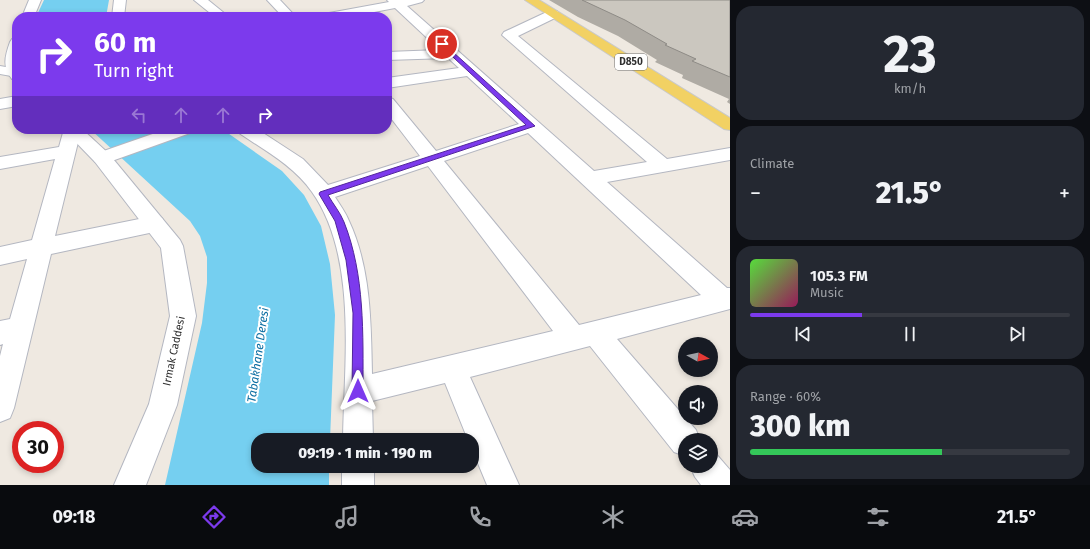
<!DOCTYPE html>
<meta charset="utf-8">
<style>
:root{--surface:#171b24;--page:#242831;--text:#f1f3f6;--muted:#9ea1a6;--line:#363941;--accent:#7c3aed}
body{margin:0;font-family:"Fira Sans",sans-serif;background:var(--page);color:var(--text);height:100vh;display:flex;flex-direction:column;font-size:15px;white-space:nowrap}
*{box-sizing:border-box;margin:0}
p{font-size:13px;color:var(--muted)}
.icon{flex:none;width:22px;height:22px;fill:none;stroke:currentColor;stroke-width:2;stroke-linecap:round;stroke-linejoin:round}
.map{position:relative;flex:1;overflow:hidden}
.details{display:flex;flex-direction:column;gap:6px;padding:6px;background:#0d0f14;width:360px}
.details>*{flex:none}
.banner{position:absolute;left:12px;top:12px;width:380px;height:122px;border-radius:16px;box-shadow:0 2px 6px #0003;background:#7c3aed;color:#fff;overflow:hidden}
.needle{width:26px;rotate:98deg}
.tools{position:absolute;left:678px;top:337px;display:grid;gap:8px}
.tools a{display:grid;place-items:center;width:40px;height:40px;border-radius:50%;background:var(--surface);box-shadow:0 2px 6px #0003;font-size:20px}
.speed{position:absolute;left:12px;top:421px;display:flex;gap:8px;font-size:20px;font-weight:700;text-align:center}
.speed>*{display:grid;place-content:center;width:52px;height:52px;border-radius:50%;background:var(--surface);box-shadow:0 2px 6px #0003;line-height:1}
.speed .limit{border:6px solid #d22;background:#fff;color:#111}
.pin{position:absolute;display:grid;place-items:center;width:34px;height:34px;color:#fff;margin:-17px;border:2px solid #fff;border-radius:50%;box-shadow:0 1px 4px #0007}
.me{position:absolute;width:44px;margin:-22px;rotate:0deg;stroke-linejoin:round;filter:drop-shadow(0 0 3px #0008)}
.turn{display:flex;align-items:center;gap:14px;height:84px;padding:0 16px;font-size:18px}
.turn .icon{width:52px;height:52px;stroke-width:2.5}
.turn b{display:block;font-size:28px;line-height:34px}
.lanes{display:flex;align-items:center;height:38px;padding:0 16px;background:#0003;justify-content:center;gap:20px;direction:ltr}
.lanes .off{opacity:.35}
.big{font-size:30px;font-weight:800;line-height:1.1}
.details .widget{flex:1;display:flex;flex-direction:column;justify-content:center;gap:6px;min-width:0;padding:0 14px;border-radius:16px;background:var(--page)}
.details .dial{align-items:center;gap:0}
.dial b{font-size:52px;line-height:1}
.song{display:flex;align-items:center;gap:12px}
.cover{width:48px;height:48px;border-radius:6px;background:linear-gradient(135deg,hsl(110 70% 55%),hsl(330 70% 35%))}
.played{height:4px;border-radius:2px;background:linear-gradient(90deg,var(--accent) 35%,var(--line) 35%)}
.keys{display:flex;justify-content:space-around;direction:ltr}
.heat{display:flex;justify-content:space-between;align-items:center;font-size:22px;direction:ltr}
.charge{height:6px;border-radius:3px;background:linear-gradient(90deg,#34c759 60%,var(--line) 0)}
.trip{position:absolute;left:251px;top:433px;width:228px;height:40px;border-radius:16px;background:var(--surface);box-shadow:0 2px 6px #0003;font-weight:800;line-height:40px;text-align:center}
.tabs{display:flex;height:64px;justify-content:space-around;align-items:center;background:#090b0e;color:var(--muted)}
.tabs .icon{width:28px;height:28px}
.tabs .selected{color:var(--accent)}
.tabs b{font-size:18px;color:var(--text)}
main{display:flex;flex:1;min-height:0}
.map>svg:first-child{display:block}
.water{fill:#75cff0}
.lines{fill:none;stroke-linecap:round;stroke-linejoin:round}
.minor-casing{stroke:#b4b7c1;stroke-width:2}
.tertiary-casing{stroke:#b4b7c1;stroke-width:2}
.primary-casing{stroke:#c9c9c9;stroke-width:2}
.minor{fill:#fff;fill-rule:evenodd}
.tertiary{fill:#fff;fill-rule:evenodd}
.primary{fill:#f2d163;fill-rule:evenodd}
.wall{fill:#afaba4}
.building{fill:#cbc7bf;stroke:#8e8b86}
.route{fill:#7c3aed;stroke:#51269a}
.labels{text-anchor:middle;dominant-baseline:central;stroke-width:4;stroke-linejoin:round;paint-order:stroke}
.shield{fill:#fff;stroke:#6d6d6d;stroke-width:1}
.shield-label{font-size:10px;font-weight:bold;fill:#2e2e2e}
.street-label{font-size:11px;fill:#2e2e2e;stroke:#fff}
.water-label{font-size:12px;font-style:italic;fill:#0d6fa3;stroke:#fff}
</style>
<main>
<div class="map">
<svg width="730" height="485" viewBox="0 0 730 485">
<rect width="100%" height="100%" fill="#efe9e1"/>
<path class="water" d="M44,0H109L106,17H36Z
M90,129H222L282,171L304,195L321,226L330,264L335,315L330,440H258V466H329V485H165L202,323L207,283V257L200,236L190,221Z"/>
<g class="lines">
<g class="minor-casing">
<path id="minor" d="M114,0H126L124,17H112Z
M194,0H208L229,17H215Z
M267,0H280L296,17H283Z
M387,0H424L422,2L407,6L594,171L647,162L502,35L504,32L549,11H557L559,14L557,17L518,36L667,159L730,148V160L607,182L727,288H730V309L617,339L696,430L700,440H685V456L674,452L590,346L470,377L519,485H487L472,449V440H468L445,383L372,401L373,440H343C344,363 358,257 312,192C294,166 264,150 239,133L236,129H257L303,159L328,185L420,156L387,113V97L393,99L436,151L519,124L467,76L387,88V78L459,68L448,58L387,60V52L440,50L395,8L348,17H323L325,14L329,13L389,2ZM528,133L701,295L579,325L444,161ZM428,166L553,331L372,374C371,323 371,268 349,221C346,213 340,205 335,197Z
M0,66L17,69V77L0,74Z
M17,96V106L0,109V99Z
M64,129L81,130L55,236L154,216L162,218L165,224L162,230L154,232L51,254L14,408L10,418L0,422V356L3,344L0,345V321L10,319L27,259L0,265V247L32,240L55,159L0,169V157L59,147Z
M167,129H193L190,133L109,162L102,164L95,162L93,158L95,154Z
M711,452L717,455L730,470V485H701L695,477L690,466H711Z
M342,466H374V485H342Z"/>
</g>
<g class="tertiary-casing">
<path id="tertiary" d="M29,0H41L34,17H22Z
M17,38V80L12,79C2,67 5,56 10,42L12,39Z
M63,129H82L109,154L180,240L183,246L196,316L177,405L146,485H114L149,404L170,316L161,248L95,162Z"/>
</g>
<g class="primary-casing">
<path id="primary" d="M525,0H539L730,118V130L724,129Z"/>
</g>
<use href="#minor" class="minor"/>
<use href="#tertiary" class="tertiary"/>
<use href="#primary" class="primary"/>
</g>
<path class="wall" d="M549,0H730V104L727,102L729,99L682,78L683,75L655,62L657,60L618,36L578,17Z"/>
<path class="building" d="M582,0H730V77L692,61L696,59L665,45L667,44L625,20Z"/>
<path class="route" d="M440,43H443L535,126L328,195C333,204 340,212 344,222C365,275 363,334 363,391L362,395L358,397L353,395L352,391L353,313L346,260L335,221L319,194L320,192L526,125L440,45Z"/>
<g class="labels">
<rect class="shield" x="615" y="54" width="32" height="16" rx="3"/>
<g class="shield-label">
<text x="631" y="62">D850</text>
</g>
<g class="street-label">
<text transform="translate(174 351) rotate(-78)">Irmak Caddesi</text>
</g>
<g class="water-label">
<text transform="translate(258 355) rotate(-82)">Tabakhane Deresi</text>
</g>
</g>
</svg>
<div class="tools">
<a><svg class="needle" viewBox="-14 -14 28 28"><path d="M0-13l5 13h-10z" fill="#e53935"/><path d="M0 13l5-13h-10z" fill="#9ea1a6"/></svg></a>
<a><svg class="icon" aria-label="sound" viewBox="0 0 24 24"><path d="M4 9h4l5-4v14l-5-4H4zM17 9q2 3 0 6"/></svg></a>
<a><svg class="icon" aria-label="layers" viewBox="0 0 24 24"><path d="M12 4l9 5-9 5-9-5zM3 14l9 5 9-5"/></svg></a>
</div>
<div class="speed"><div class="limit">30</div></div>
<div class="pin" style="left:442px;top:44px;background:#d93025"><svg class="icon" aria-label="arrive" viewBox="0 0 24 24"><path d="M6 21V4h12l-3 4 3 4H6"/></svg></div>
<svg class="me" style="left:358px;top:391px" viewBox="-20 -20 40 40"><path d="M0-17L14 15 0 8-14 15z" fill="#7c3aed" stroke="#fff" stroke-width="4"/></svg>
<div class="trip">09:19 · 1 min · 190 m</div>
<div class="banner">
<div class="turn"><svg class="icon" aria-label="right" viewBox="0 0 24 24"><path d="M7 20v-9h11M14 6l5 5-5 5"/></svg><div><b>60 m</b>Turn right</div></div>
<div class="lanes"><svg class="icon off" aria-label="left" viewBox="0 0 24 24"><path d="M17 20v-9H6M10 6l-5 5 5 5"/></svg><svg class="icon off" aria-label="ahead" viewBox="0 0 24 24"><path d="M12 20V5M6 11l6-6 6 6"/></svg><svg class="icon off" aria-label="ahead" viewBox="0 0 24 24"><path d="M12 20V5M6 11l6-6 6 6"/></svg><svg class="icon" aria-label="right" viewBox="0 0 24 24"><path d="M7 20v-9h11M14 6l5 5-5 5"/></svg></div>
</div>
</div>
<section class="details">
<div class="widget dial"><b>23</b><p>km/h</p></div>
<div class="widget"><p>Climate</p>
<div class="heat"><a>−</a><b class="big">21.5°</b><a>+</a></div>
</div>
<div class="widget">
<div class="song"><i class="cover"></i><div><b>105.3 FM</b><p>Music</p></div></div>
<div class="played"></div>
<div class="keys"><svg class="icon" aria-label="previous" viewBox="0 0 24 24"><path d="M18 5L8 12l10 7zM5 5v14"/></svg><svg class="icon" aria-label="pause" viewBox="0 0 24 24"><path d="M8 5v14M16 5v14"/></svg><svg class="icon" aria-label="next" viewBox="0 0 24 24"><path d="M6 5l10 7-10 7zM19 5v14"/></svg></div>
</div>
<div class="widget"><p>Range · 60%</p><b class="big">300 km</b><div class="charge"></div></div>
</section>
</main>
<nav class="tabs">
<b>09:18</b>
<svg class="icon selected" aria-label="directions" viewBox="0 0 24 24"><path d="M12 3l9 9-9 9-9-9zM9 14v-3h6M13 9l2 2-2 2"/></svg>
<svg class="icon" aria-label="music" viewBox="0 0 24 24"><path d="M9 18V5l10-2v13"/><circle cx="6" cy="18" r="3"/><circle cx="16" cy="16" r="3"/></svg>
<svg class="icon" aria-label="phone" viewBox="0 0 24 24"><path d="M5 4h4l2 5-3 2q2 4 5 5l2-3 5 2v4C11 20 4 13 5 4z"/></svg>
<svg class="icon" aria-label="climate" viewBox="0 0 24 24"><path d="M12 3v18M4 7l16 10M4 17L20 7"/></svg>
<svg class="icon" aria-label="car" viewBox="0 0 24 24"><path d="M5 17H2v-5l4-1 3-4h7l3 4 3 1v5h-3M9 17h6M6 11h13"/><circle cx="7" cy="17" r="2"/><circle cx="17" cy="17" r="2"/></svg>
<svg class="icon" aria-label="filters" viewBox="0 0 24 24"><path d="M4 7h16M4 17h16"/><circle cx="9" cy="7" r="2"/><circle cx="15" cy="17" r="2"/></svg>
<b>21.5°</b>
</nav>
